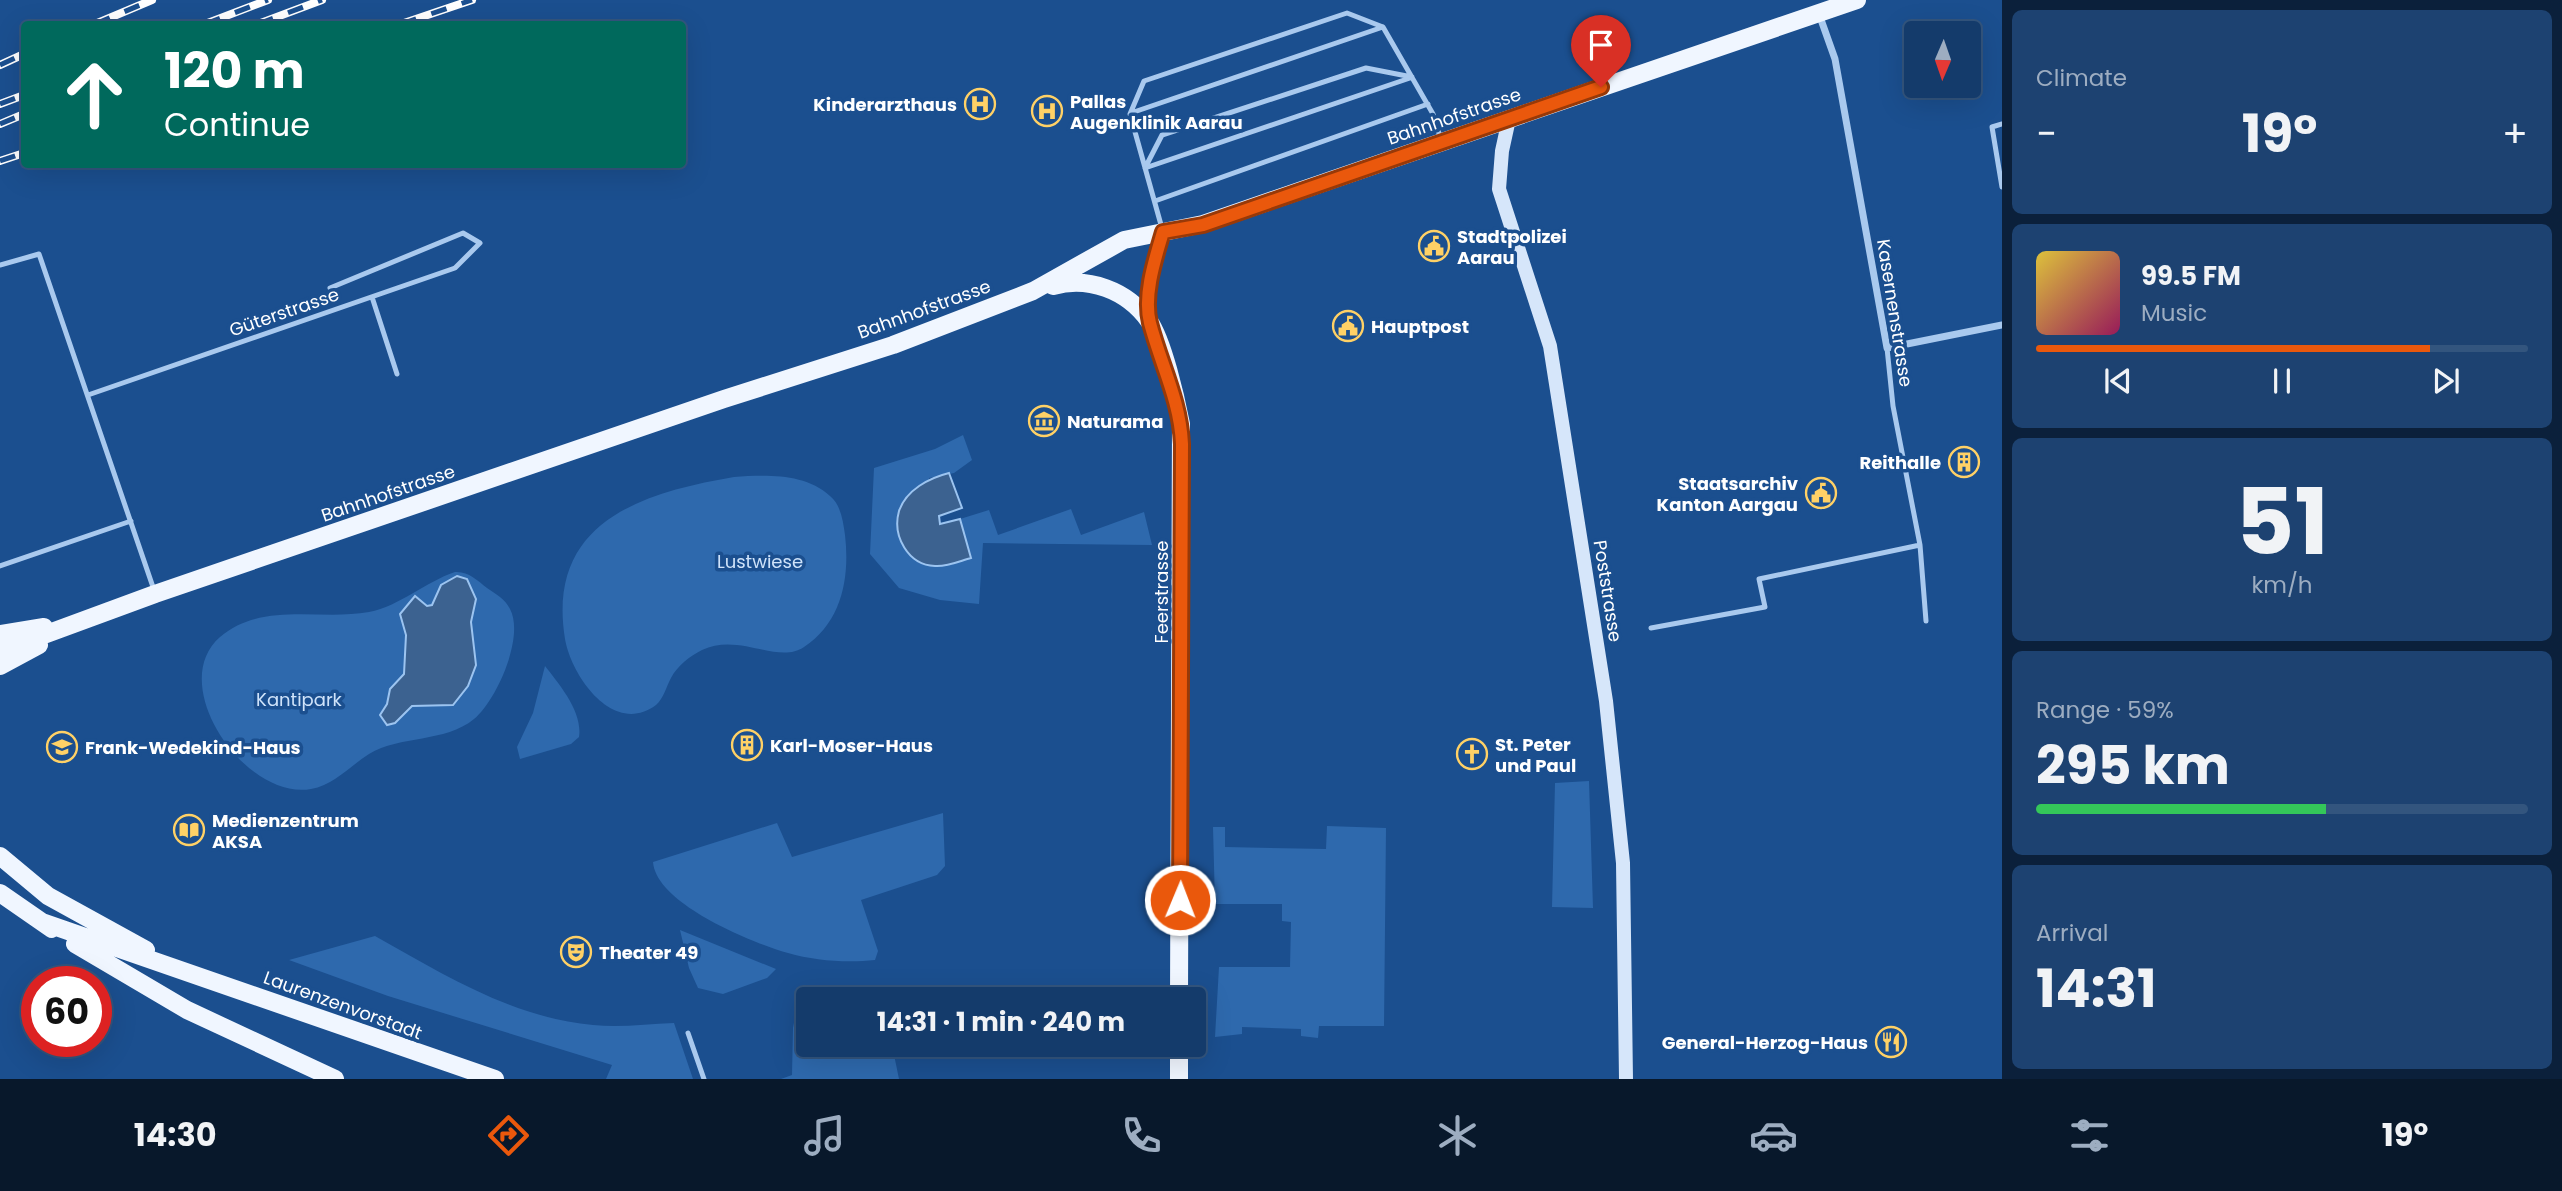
<!DOCTYPE html>
<meta charset="utf-8">
<style>
:root{--surface:#143b6b;--page:#1d4271;--text:#f1f3f6;--muted:#9dadc1;--line:#33557e;--accent:#ea580c}
body{margin:0;font-family:Poppins,sans-serif;background:var(--page);color:var(--text);height:100vh;display:flex;flex-direction:column;font-size:26px;white-space:nowrap}
*{box-sizing:border-box;margin:0}
p{font-size:23px;color:var(--muted)}
.icon{flex:none;width:38px;height:38px;fill:none;stroke:currentColor;stroke-width:2;stroke-linecap:round;stroke-linejoin:round}
.map{position:relative;flex:1;overflow:hidden}
.details{display:flex;flex-direction:column;gap:10px;padding:10px;background:#0b203b;width:560px}
.details>*{flex:none}
.banner{position:absolute;left:21px;top:21px;width:665px;height:147px;border-radius:7px;box-shadow:0 7px 28px #0002,0 0 0 2px var(--line);background:#00695c;color:#fff;overflow:hidden}
.needle{width:46px;rotate:182deg}
.buttons{position:absolute;left:1904px;top:21px;display:grid;gap:14px}
.buttons a{display:grid;place-items:center;width:77px;height:77px;border-radius:7px;background:var(--surface);box-shadow:0 7px 28px #0002,0 0 0 2px var(--line);font-size:35px}
.speed{position:absolute;left:21px;top:966px;display:flex;gap:14px;font-size:35px;font-weight:700;text-align:center}
.speed>*{display:grid;place-content:center;width:91px;height:91px;border-radius:50%;background:var(--surface);box-shadow:0 7px 28px #0002,0 0 0 2px var(--line);line-height:1}
.speed .limit{border:10px solid #d22;background:#fff;color:#111}
.pin{position:absolute;display:grid;place-items:center;width:60px;height:60px;color:#fff;margin:-72px -30px;border-radius:50% 50% 50% 0;rotate:-45deg;box-shadow:0 0 7px #0007}
.pin .icon{rotate:45deg}
.me{position:absolute;width:77px;margin:-38px;rotate:1deg;stroke-linejoin:round;filter:drop-shadow(0 0 5px #0008)}
.turn{display:flex;align-items:center;gap:24px;height:147px;padding:0 28px;font-size:32px}
.turn .icon{width:91px;height:91px;stroke-width:2.5}
.turn b{display:block;font-size:49px;line-height:60px}
.big{font-size:52px;font-weight:700;line-height:1.1}
.details .widget{flex:1;display:flex;flex-direction:column;justify-content:center;gap:10px;min-width:0;padding:0 24px;border-radius:10px;background:var(--page)}
.details .dial{align-items:center;gap:0}
.dial b{font-size:91px;line-height:1}
.song{display:flex;align-items:center;gap:21px}
.cover{width:84px;height:84px;border-radius:10px;background:linear-gradient(135deg,hsl(50 70% 55%),hsl(330 70% 35%))}
.played{height:7px;border-radius:4px;background:linear-gradient(90deg,var(--accent) 80%,var(--line) 80%)}
.keys{display:flex;justify-content:space-around;direction:ltr}
.heat{display:flex;justify-content:space-between;align-items:center;font-size:38px;direction:ltr}
.charge{height:10px;border-radius:5px;background:linear-gradient(90deg,#34c759 59%,var(--line) 0)}
.trip{position:absolute;left:796px;top:987px;width:410px;height:70px;border-radius:7px;background:var(--surface);box-shadow:0 7px 28px #0002,0 0 0 2px var(--line);font-weight:700;line-height:70px;text-align:center}
.tab-bar{display:flex;height:112px;justify-content:space-around;align-items:center;background:#08182b;color:var(--muted)}
.tab-bar .icon{width:49px;height:49px}
.tab-bar .active{color:var(--accent)}
.tab-bar b{font-size:32px;color:var(--text)}
main{display:flex;flex:1;min-height:0}
.map>svg:first-child{display:block}
.green{fill:#2e69ad}
.water{fill:#3c6290;stroke:#9cc4f0;stroke-width:2}
.lines{fill:none;stroke-linecap:round;stroke-linejoin:round}
.lane{stroke:#a9c9ee;stroke-width:5}
.street{stroke:#a9c9ee;stroke-width:7}
.secondary{stroke:#d6e6fa;stroke-width:14}
.primary{stroke:#f0f6ff;stroke-width:18}
.rail-casing{stroke:#fff;stroke-width:8}
.rail{stroke:#1b4f8f;stroke-width:5;stroke-dasharray:16;stroke-linecap:butt}
.route-casing{stroke:#983908;stroke-width:18}
.route{stroke:#ea580c;stroke-width:12}
.labels{text-anchor:middle;dominant-baseline:central;stroke-width:7;stroke-linejoin:round;paint-order:stroke}
.poi-label{font-size:18px;font-weight:bold;fill:#fff;stroke:#1b4f8f;text-anchor:start}
.street-label{font-size:18px;fill:#fff;stroke:#1b4f8f}
.park-label{font-size:18px;fill:#cfe3fa;stroke:#1b4f8f}
</style>
<main>
<div class="map">
<svg width="2002" height="1079" viewBox="0 0 2002 1079">
<rect width="100%" height="100%" fill="#1b4f8f"/>
<path class="green" d="M963,435L972,460L954,473L929,478L933,566L971,558L960,519L989,510L998,535L1071,509L1081,535L1144,512L1152,545L983,543L979,604L940,600L899,588L870,554L874,468L935,449Z
M734,477C766,475 805,473 830,496C841,505 843,521 845,535C850,577 842,622 804,647C778,665 739,632 702,650C690,656 677,666 671,678C666,687 664,698 656,705C613,737 571,675 565,639C546,522 641,493 734,477Z
M455,572C468,571 477,580 487,588C496,594 505,599 510,609C525,637 496,701 474,719C445,743 400,735 369,754C350,766 334,785 311,789C246,801 165,685 220,637C262,601 320,621 369,612C400,606 425,582 455,572Z
M545,666C559,684 583,712 579,737L571,744L520,759L517,747L533,713Z
M1589,781L1593,908L1552,907L1555,783Z
M943,813L945,866L937,875L861,900L878,951L875,960C848,963 815,961 788,953C753,943 656,904 653,862L777,823L792,857Z
M1327,826L1386,828L1384,1026H1319L1318,1038L1301,1036V1029L1242,1027V1034L1215,1037L1219,967H1290L1291,922L1282,921V904H1215L1213,827H1225V847L1326,849Z
M680,930L776,969L767,978L723,994L698,988L689,968Z
M375,936C443,974 513,1018 593,1025C619,1028 647,1024 674,1023L693,1079H606L612,1065L388,996L289,960Z
M860,987L883,999H808V1045H892L899,1079H781L792,1075L793,1028L800,991Z"/>
<path class="water" d="M949,473L962,508L939,516L940,524L960,519L971,558C960,561 947,567 935,566C908,565 892,536 899,511C906,490 929,478 949,473Z
M457,576L467,579L476,599L471,622L476,665L468,686L453,705L412,706L395,723L387,725L380,715L387,704L390,689L404,674L406,635L400,614L415,596L427,606L432,605L441,585Z"/>
<g class="lines">
<path class="lane" d="M1131,113L1383,27
M2002,124L1992,127L2002,187
M1145,168L1162,135L1366,68L1412,77
M1145,168L1410,78
M1155,201L1428,104
M0,265L39,254L154,590
M372,297L397,374
M1150,315L1152,275L1163,232L1130,114L1144,81L1347,13L1383,27L1433,114L1441,140
M1887,348L1893,406L1920,545L1926,621
M88,395L455,268L480,243L463,233L330,288
M0,566L131,521
M1651,628L1765,607L1759,579L1920,545
M688,1033L704,1079"/>
<path class="street" d="M1819,14L1835,59L1887,348L2002,325"/>
<path class="secondary" d="M1509,119L1502,151L1499,189L1550,346L1606,701L1623,863L1626,1079"/>
<path class="primary" d="M1053,286C1088,276 1127,290 1149,321C1163,341 1176,398 1181,424L1179,999
M0,634L44,627
M0,651L155,594L724,399L893,345L1033,291L1124,240L1203,224L1857,0
M0,666L39,645
M0,856L48,896L146,950
M0,893L52,929
M42,922L495,1079
M75,944L187,1010L335,1079
M1179,1079V1045"/>
<g class="rail-casing">
<path id="rail" d="M95,24L152,0
M205,24L268,0
M258,24L322,0
M401,24L472,0
M0,65L24,54
M0,104L24,95
M0,124L24,114
M0,161L24,153"/>
</g>
<use href="#rail" class="rail"/>
</g>
<g class="lines">
<g class="route-casing">
<path id="route" d="M1180,900L1182,444C1180,400 1161,365 1150,323C1143,295 1155,259 1163,232L1203,225L1601,87"/>
</g>
<use href="#route" class="route"/>
</g>
<defs>
<g id="hospital-ring" transform="scale(1.575)"><circle r="9.5" fill="#1b4f8f" stroke="#ffd166" stroke-width="1.5"/><path d="M-5-5h3v3.5h4V-5h3V5h-3V1.5h-4V5h-3Z" fill="#ffd166"/></g>
<g id="civic-ring" transform="scale(1.575)"><circle r="9.5" fill="#1b4f8f" stroke="#ffd166" stroke-width="1.5"/><path d="M-.6-6.5H3V-4.5H.6V-3L4-1V1h2V6H-6V1h2V-1L-.6-3ZM-1.2 2.5V6h2.4V2.5Z" fill="#ffd166"/></g>
<g id="museum-ring" transform="scale(1.575)"><circle r="9.5" fill="#1b4f8f" stroke="#ffd166" stroke-width="1.5"/><path d="M0-6L6-3V-2H-6V-3ZM-5-1h2V3h-2ZM-1-1h2V3h-2ZM3-1h2V3H3ZM-6 4H6V6H-6Z" fill="#ffd166"/></g>
<g id="building-ring" transform="scale(1.575)"><circle r="9.5" fill="#1b4f8f" stroke="#ffd166" stroke-width="1.5"/><path d="M-4-6H4V6H1V3H-1V6H-4ZM-2.5-4.3h1.7v1.8h-1.7ZM.8-4.3h1.7v1.8H.8ZM-2.5-1h1.7V.8h-1.7ZM.8-1h1.7V.8H.8Z" fill="#ffd166"/></g>
<g id="university-ring" transform="scale(1.575)"><circle r="9.5" fill="#1b4f8f" stroke="#ffd166" stroke-width="1.5"/><path d="M0-5L7-2L0 1L-7-2ZM-4 1L0 2.5L4 1V4Q0 6-4 4Z" fill="#ffd166"/></g>
<g id="church-ring" transform="scale(1.575)"><circle r="9.5" fill="#1b4f8f" stroke="#ffd166" stroke-width="1.5"/><path d="M-1.2-6h2.4v3.5h3.3v2.4h-3.3V6h-2.4V-.1h-3.3v-2.4h3.3Z" fill="#ffd166"/></g>
<g id="library-ring" transform="scale(1.575)"><circle r="9.5" fill="#1b4f8f" stroke="#ffd166" stroke-width="1.5"/><path d="M-6-4Q-3-5.5-.7-3.5V5Q-3 3-6 4ZM6-4Q3-5.5 .7-3.5V5Q3 3 6 4Z" fill="#ffd166"/></g>
<g id="theatre-ring" transform="scale(1.575)"><circle r="9.5" fill="#1b4f8f" stroke="#ffd166" stroke-width="1.5"/><path d="M-5-5.5Q0-4 5-5.5V0Q5 5 0 6Q-5 5-5 0ZM-3.3-2.5H-1v1.5H-3.3ZM1-2.5H3.3v1.5H1ZM-2.8 1Q0 5.5 2.8 1Z" fill="#ffd166"/></g>
<g id="restaurant-ring" transform="scale(1.575)"><circle r="9.5" fill="#1b4f8f" stroke="#ffd166" stroke-width="1.5"/><path d="M-5-6h1v4h1v-4h1v4h1v-4h1v5L-1.5 .5V6h-2V.5L-5-1ZM5-6V6H3V1.5H1.5Q1.5-4 5-6Z" fill="#ffd166"/></g>
</defs>
<g fill-rule="evenodd">
<use href="#hospital-ring" x="980" y="104"/>
<use href="#hospital-ring" x="1047" y="111"/>
<use href="#civic-ring" x="1434" y="246"/>
<use href="#civic-ring" x="1348" y="326"/>
<use href="#museum-ring" x="1044" y="421"/>
<use href="#building-ring" x="1964" y="462"/>
<use href="#civic-ring" x="1821" y="493"/>
<use href="#building-ring" x="747" y="745"/>
<use href="#university-ring" x="62" y="747"/>
<use href="#church-ring" x="1472" y="754"/>
<use href="#library-ring" x="189" y="830"/>
<use href="#theatre-ring" x="576" y="952"/>
<use href="#restaurant-ring" x="1891" y="1042"/>
</g>
<g class="labels">
<g class="poi-label">
<text x="1070" y="101">Pallas<tspan x="1070" dy="21">Augenklinik Aarau</tspan></text>
<text x="957" y="104" text-anchor="end">Kinderarzthaus</text>
<text x="1457" y="236">Stadtpolizei<tspan x="1457" dy="21">Aarau</tspan></text>
<text x="1371" y="326">Hauptpost</text>
<text x="1067" y="421">Naturama</text>
<text x="1941" y="462" text-anchor="end">Reithalle</text>
<text x="1798" y="483" text-anchor="end">Staatsarchiv<tspan x="1798" dy="21">Kanton Aargau</tspan></text>
<text x="1495" y="744">St. Peter<tspan x="1495" dy="21">und Paul</tspan></text>
<text x="770" y="745">Karl-Moser-Haus</text>
<text x="85" y="747">Frank-Wedekind-Haus</text>
<text x="212" y="820">Medienzentrum<tspan x="212" dy="21">AKSA</tspan></text>
<text x="599" y="952">Theater 49</text>
<text x="1868" y="1042" text-anchor="end">General-Herzog-Haus</text>
</g>
<g class="street-label">
<text transform="translate(1454 116) rotate(-19)">Bahnhofstrasse</text>
<text transform="translate(924 309) rotate(-20)">Bahnhofstrasse</text>
<text transform="translate(284 312) rotate(-19)">Güterstrasse</text>
<text transform="translate(1895 313) rotate(81)">Kasernenstrasse</text>
<text transform="translate(388 493) rotate(-19)">Bahnhofstrasse</text>
<text transform="translate(1608 591) rotate(81)">Poststrasse</text>
<text transform="translate(1161 592) rotate(-90)">Feerstrasse</text>
<text transform="translate(343 1005) rotate(20)">Laurenzenvorstadt</text>
</g>
<g class="park-label">
<text x="760" y="561">Lustwiese</text>
<text x="299" y="699">Kantipark</text>
</g>
</g>
</svg>
<div class="buttons">
<a><svg class="needle" viewBox="-14 -14 28 28"><path d="M0-13l5 13h-10z" fill="#e53935"/><path d="M0 13l5-13h-10z" fill="#9dadc1"/></svg></a>
</div>
<div class="speed"><div class="limit">60</div></div>
<div class="pin" style="left:1601px;top:87px;background:#d93025"><svg class="icon" aria-label="arrive" viewBox="0 0 24 24"><path d="M6 21V4h12l-3 4 3 4H6"/></svg></div>
<svg class="me" style="left:1180px;top:900px" viewBox="-20 -20 40 40"><circle r="17" fill="#ea580c" stroke="#fff" stroke-width="3"/><path d="M0-11L8 9 0 5-8 9z" fill="#fff"/></svg>
<div class="trip">14:31 · 1 min · 240 m</div>
<div class="banner">
<div class="turn"><svg class="icon" aria-label="ahead" viewBox="0 0 24 24"><path d="M12 20V5M6 11l6-6 6 6"/></svg><div><b>120 m</b>Continue</div></div>
</div>
</div>
<section class="details">
<div class="widget"><p>Climate</p>
<div class="heat"><a>−</a><b class="big">19°</b><a>+</a></div>
</div>
<div class="widget">
<div class="song"><i class="cover"></i><div><b>99.5 FM</b><p>Music</p></div></div>
<div class="played"></div>
<div class="keys"><svg class="icon" aria-label="previous" viewBox="0 0 24 24"><path d="M18 5L8 12l10 7zM5 5v14"/></svg><svg class="icon" aria-label="pause" viewBox="0 0 24 24"><path d="M8 5v14M16 5v14"/></svg><svg class="icon" aria-label="next" viewBox="0 0 24 24"><path d="M6 5l10 7-10 7zM19 5v14"/></svg></div>
</div>
<div class="widget dial"><b>51</b><p>km/h</p></div>
<div class="widget"><p>Range · 59%</p><b class="big">295 km</b><div class="charge"></div></div>
<div class="widget"><p>Arrival</p><b class="big">14:31</b></div>
</section>
</main>
<nav class="tab-bar">
<b>14:30</b>
<svg class="icon active" aria-label="directions" viewBox="0 0 24 24"><path d="M12 3l9 9-9 9-9-9zM9 14v-3h6M13 9l2 2-2 2"/></svg>
<svg class="icon" aria-label="music" viewBox="0 0 24 24"><path d="M9 18V5l10-2v13"/><circle cx="6" cy="18" r="3"/><circle cx="16" cy="16" r="3"/></svg>
<svg class="icon" aria-label="phone" viewBox="0 0 24 24"><path d="M5 4h4l2 5-3 2q2 4 5 5l2-3 5 2v4C11 20 4 13 5 4z"/></svg>
<svg class="icon" aria-label="climate" viewBox="0 0 24 24"><path d="M12 3v18M4 7l16 10M4 17L20 7"/></svg>
<svg class="icon" aria-label="car" viewBox="0 0 24 24"><path d="M5 17H2v-5l4-1 3-4h7l3 4 3 1v5h-3M9 17h6M6 11h13"/><circle cx="7" cy="17" r="2"/><circle cx="17" cy="17" r="2"/></svg>
<svg class="icon" aria-label="filters" viewBox="0 0 24 24"><path d="M4 7h16M4 17h16"/><circle cx="9" cy="7" r="2"/><circle cx="15" cy="17" r="2"/></svg>
<b>19°</b>
</nav>
